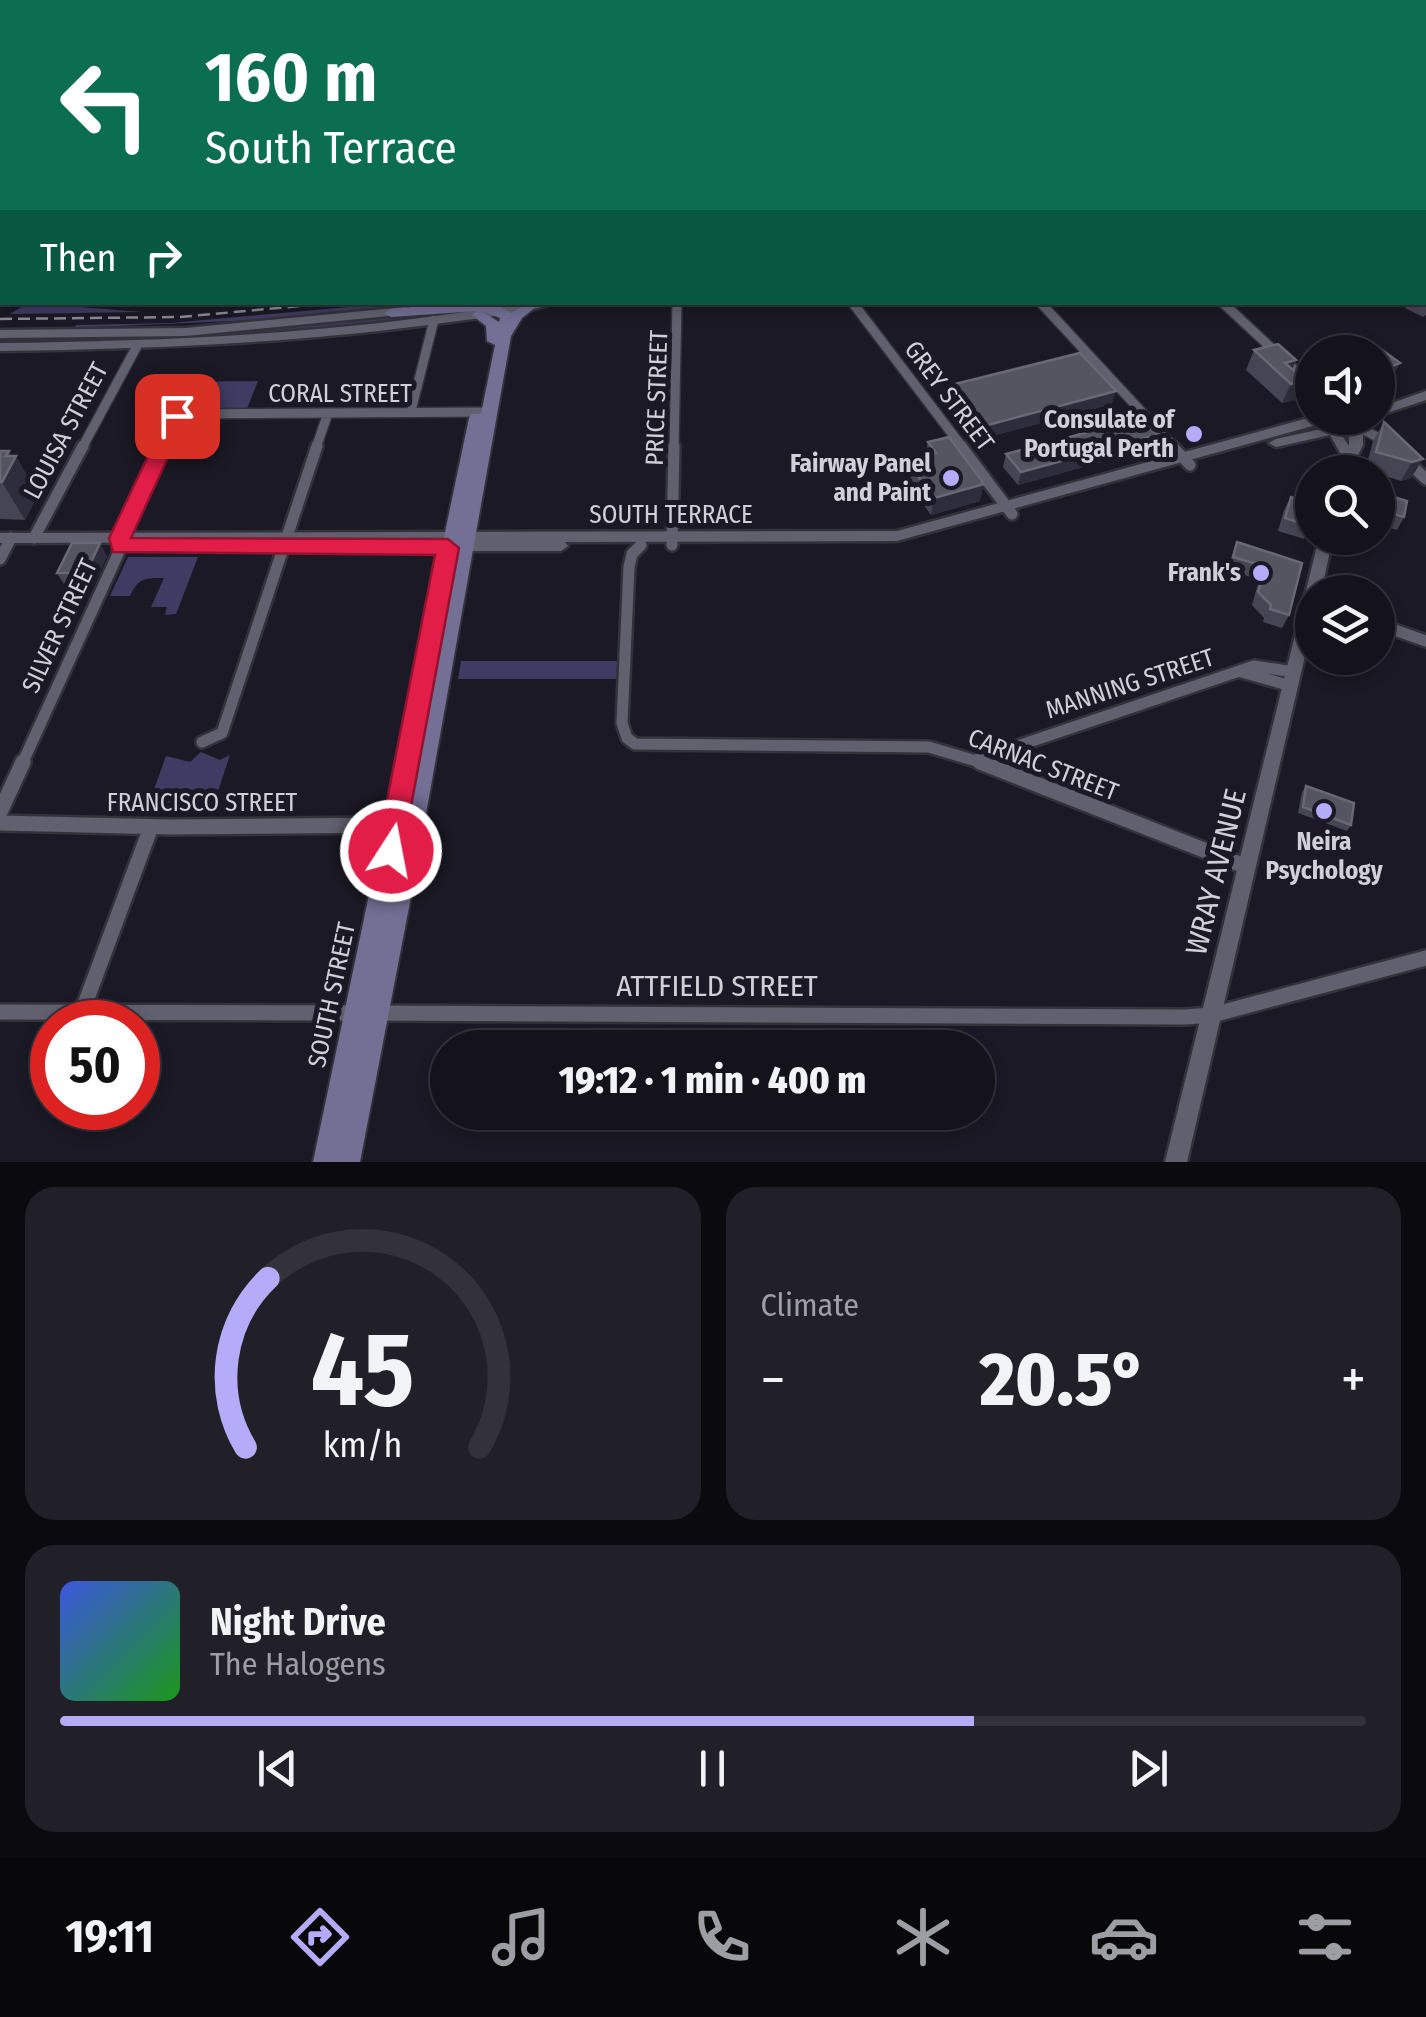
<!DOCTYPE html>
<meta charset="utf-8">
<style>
:root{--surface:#14131c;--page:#212029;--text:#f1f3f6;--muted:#9d9ea3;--line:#33323b;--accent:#b4acf9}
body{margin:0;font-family:"Fira Sans Condensed",sans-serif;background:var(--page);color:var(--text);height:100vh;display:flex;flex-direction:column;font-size:38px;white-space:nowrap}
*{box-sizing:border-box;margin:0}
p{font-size:32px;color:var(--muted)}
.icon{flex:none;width:55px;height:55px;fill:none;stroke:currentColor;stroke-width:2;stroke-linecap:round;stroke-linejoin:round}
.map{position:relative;height:1162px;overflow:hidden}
.sheet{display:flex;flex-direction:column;gap:25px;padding:25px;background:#0b0a0f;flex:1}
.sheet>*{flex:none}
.top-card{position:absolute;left:0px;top:0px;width:1428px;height:305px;box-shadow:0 5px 15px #0003,0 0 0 2px var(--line);background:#0b6e4f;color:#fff;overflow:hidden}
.tools{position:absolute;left:1295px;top:335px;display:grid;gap:20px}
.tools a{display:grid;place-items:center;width:100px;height:100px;border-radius:50%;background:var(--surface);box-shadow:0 5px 15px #0003,0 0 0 2px var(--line);font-size:50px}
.speed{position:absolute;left:30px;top:1000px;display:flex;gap:20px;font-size:50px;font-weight:700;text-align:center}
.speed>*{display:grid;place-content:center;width:130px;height:130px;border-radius:50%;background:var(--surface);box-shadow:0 5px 15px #0003,0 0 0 2px var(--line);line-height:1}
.speed .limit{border:15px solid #d22;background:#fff;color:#111}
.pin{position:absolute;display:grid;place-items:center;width:85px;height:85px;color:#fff;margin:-42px;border-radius:20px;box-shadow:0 5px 15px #0006}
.me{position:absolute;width:110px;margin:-55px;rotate:11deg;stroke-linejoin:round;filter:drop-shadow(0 0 8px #0008)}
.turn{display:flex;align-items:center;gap:35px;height:210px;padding:0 40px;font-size:45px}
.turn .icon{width:130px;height:130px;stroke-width:2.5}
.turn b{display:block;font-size:70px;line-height:85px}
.then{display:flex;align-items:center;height:95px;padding:0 40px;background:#0003;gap:20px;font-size:38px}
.big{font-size:75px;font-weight:800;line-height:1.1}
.sheet .card{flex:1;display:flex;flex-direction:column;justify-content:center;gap:15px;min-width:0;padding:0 35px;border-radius:30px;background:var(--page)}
.sheet .dial{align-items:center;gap:0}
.dial svg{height:260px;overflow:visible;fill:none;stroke:var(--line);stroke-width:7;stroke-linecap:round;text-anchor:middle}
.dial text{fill:var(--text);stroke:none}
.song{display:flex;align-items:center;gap:30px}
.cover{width:120px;height:120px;border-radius:15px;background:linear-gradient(135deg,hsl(230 70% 55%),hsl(120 70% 35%))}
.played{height:10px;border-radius:5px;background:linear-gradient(90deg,var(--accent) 70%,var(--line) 70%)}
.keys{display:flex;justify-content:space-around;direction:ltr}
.heat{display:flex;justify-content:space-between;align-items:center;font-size:55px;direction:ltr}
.sheet .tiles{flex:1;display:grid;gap:25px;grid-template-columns:1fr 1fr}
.card:last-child{grid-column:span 2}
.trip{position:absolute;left:430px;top:1030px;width:565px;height:100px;border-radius:50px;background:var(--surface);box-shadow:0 5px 15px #0003,0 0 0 2px var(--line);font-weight:800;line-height:100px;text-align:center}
.menu{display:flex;height:160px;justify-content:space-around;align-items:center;background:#08080b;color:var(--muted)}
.menu .icon{width:70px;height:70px}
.menu .on{color:var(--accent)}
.menu b{font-size:45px;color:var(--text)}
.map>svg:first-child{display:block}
.green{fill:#403b62}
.water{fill:#392d6a;stroke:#675e8b;stroke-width:2.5}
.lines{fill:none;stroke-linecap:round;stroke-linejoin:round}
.minor-far2-casing{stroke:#33323b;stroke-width:12}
.minor-far1-casing{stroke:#33323b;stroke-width:16}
.minor-casing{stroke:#33323b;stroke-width:20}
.tertiary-casing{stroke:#33323b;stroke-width:5}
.secondary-casing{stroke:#33323b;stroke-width:4}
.minor-far2{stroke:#61606e;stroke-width:9}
.minor-far1{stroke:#61606e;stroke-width:11}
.minor{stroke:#61606e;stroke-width:15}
.tertiary{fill:#61606e;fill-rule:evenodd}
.secondary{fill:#736f95;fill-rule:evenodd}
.rail{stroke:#8a8993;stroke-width:2.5;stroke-dasharray:12 6;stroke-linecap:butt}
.wall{fill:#464553}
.shaded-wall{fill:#2e2d3b}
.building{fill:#555461;stroke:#696874;stroke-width:2.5}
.route{fill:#e11d48;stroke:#92132f;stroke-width:2.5}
.poi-dot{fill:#b4acf9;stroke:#1a1925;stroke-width:4}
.labels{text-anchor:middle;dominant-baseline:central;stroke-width:10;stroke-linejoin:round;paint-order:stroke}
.street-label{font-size:25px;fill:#d1d0d9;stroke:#1a1925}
.poi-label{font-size:25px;font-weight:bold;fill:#d1d0d9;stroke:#1a1925;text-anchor:end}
.near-street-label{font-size:30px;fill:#d1d0d9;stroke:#1a1925}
</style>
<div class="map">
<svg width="1426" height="1162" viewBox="0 0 1426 1162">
<rect width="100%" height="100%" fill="#1a1925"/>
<path class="green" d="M404,302L431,303L257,320L74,328L76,325L171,323Z
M28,303L143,312L10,314Z
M490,310L383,324L217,338L239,330Z
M258,381L246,411L167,413C188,373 219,383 258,381Z
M128,557H198L176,614L165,615L167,607H151L164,578C145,578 138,578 130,596H110Z
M461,661H619L617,679H458Z
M201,752L220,760L230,755L211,812H146L166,756L190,762Z"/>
<path class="water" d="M0,0H357L2,2L0,161Z
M401,0H1061L1067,2H398Z"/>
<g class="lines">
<g class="minor-far2-casing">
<path id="minor-far2" d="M852,302L963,448
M1040,302L1175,448
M1222,302L1312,386
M412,407L434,320
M1356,426L1387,442
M82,448L137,346
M161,448L175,418L186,414L490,412
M316,448L328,413
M674,448L677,302"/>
</g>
<g class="minor-far1-casing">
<path id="minor-far1" d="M961,446L1012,514
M1172,446L1190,465
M1408,462L1426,479
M34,538L83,446
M641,545L632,554L629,567L622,723L627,738L635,744L929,747L986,764
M672,545L674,446
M0,559L11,538
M1378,624L1426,641
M1242,672L1291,686
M202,742L222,733L317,446
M976,760L1254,666L1294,672
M22,764L118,554L120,538L162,446"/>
</g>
<g class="minor-casing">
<path id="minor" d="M980,762L1247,867
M0,812L23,762
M0,823L170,827L395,825
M0,1012L359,1013
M82,1012L151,827
M378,1013L1185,1017L1212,1015L1426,958"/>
</g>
<g class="tertiary-casing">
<path id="tertiary" d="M1180,0H1188L1187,2H1179Z
M1408,0H1417L1415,2H1407Z
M1425,104H1426V111H1425Z
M526,302H555C533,313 477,318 450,322C301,343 151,349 0,351V343C176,341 352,333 526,302Z
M405,307L411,311L409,314L186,336L0,338V330L186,328Z
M1426,391V400L1378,416V408Z
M1312,417L1333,418L1331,421L897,541L565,542L568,546L561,551H375L370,550L368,546L370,542L0,543V533L897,531Z
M1341,418H1355L1363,426V445L1350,472H1336L1343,458L1330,435L1276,447L1269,443L1276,439L1326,428L1331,429L1332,434H1341L1349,446V427Z
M1319,538H1333L1321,592H1312V626L1187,1162H1165Z"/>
</g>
<g class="secondary-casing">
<path id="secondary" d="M453,303C473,302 494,301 511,313L529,303L536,307L522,318L511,336L415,876L360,1162H313L469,418L472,414H481L495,345L487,341L486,326L472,315L477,311L391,317L384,313L391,309ZM482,311L500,318L499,322Z"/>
</g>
<use href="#minor-far2" class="minor-far2"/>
<use href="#minor-far1" class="minor-far1"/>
<use href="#minor" class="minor"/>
<use href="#tertiary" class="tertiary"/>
<use href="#secondary" class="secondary"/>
<path class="rail" d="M0,319L180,317L344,302"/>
</g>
<path class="wall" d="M1426,285V315L1423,317L1405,308L1408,302H1425Z
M1375,345L1400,363L1390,382L1378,387V352H1360L1362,349Z
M1254,350L1305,380L1296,400L1282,403L1246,370Z
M951,385L1112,404L981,439L949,398Z
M1384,422L1423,459L1411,478L1401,481L1378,474V472L1365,471L1373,441Z
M928,442L980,501L931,515L904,477L907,461L925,456Z
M1153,448L1018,485L1003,467L1006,454Z
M0,451L12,456L38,494L25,520L0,519Z
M1378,492L1404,517L1397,530L1378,524Z
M1291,497L1310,526L1304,539L1278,531L1284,510Z
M1237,542L1302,563L1289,615L1282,628L1263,622L1264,618L1252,605L1259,580L1227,569Z
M107,556L93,586H65L57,573Z
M1306,786L1351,825L1347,831L1298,813L1302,792Z"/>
<path class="shaded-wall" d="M1296,360L1288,379L1285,363Z
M1400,363L1390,382L1378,387L1387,368Z
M1305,380L1296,400L1282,403L1291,384Z
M1116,391L1112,404L981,439L984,426Z
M1157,435L1153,448L1018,485L1021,472Z
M9,451L14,460L16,456L38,494L25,520L2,482L6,456Z
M1423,459L1411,478L1401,481L1412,462Z
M984,484L980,501L931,515L934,498Z
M100,543L107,556L93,586L86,573Z"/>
<path class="building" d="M1278,344L1296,360L1285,363L1305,380L1291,384L1254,350Z
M1375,345L1400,363L1387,368L1378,361V352H1367L1362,349Z
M1080,353L1116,391L984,426L951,385Z
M1141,418L1157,435L1021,472L1006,454Z
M1384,422L1423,459L1412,462L1376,452Z
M949,437L984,484L934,498L907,461L936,453L928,442Z
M0,451H9L6,456H16L2,482H0Z
M1378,492L1407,501L1404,517L1378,509Z
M1291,497L1312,504V518L1310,526L1285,518Z
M1237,542L1302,563L1289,615L1270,609L1271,605L1258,592L1266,567L1233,557Z
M72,543H100L86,573H57Z
M1306,786L1354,803L1351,825L1303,807Z"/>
<path class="route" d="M177,410L187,416L131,538L448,539L459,548L401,860L391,863L381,860L377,851L435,555L113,552L109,538L167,416Z"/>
<g class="poi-dot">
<circle cx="1194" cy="434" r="10"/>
<circle cx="951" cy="478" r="10"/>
<circle cx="1261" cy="573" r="10"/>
<circle cx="1324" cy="811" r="10"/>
</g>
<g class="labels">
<g class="street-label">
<text x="340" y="394">CORAL STREET</text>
<text transform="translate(949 396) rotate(53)">GREY STREET</text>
<text transform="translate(657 398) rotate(-88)">PRICE STREET</text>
<text transform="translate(66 431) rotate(-62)">LOUISA STREET</text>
<text x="671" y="515">SOUTH TERRACE</text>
<text transform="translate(60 626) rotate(-65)">SILVER STREET</text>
<text transform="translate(1130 684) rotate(-18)">MANNING STREET</text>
<text transform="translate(1043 765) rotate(21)">CARNAC STREET</text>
<text x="202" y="803">FRANCISCO STREET</text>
<text transform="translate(332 995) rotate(-78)">SOUTH STREET</text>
</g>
<g class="poi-label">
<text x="1174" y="420">Consulate of<tspan x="1174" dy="29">Portugal Perth</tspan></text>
<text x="931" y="464">Fairway Panel<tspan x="931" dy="29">and Paint</tspan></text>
<text x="1241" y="573">Frank's</text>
<text x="1324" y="842" text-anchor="middle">Neira<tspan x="1324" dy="29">Psychology</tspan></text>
</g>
<g class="near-street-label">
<text transform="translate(1216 872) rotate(-76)">WRAY AVENUE</text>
<text x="717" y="986">ATTFIELD STREET</text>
</g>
</g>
</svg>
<div class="tools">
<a><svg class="icon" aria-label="sound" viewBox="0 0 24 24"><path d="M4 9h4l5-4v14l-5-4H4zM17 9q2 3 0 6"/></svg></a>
<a><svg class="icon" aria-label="search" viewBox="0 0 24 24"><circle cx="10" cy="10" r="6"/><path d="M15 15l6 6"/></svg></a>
<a><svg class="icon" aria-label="layers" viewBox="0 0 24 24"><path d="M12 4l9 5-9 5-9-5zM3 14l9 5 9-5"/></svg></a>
</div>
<div class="speed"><div class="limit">50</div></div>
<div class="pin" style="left:177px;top:416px;background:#d93025"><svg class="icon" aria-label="arrive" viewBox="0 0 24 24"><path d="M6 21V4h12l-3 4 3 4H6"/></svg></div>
<svg class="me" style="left:391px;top:851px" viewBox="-20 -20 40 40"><circle r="17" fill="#e11d48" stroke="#fff" stroke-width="3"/><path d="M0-11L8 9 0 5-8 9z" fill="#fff"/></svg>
<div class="trip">19:12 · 1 min · 400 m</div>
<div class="top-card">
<div class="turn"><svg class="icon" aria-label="left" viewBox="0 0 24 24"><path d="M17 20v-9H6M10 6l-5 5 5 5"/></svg><div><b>160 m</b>South Terrace</div></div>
<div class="then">Then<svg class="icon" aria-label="right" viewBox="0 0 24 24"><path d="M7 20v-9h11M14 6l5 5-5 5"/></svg></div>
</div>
</div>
<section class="sheet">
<div class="tiles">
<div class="card dial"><svg viewBox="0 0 100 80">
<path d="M14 69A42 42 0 1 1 86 69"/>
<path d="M14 69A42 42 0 0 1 21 17" stroke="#b4acf9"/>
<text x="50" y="56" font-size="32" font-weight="700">45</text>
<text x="50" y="72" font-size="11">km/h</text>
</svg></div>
<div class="card"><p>Climate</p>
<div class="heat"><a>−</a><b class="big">20.5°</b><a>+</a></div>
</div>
<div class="card">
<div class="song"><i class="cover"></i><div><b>Night Drive</b><p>The Halogens</p></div></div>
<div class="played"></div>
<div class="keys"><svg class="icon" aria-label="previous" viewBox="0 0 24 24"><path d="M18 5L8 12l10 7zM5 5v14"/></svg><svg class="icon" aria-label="pause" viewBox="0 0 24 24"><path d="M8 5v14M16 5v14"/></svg><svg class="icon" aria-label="next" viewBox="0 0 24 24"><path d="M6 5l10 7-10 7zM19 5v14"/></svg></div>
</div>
</div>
</section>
<nav class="menu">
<b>19:11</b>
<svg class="icon on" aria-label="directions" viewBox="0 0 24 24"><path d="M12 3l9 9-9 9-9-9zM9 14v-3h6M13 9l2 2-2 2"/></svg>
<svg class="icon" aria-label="music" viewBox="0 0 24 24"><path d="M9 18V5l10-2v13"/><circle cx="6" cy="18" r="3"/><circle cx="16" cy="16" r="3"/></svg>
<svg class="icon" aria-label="phone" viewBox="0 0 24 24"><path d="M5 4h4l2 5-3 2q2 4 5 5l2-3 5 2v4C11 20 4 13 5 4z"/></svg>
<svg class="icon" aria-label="climate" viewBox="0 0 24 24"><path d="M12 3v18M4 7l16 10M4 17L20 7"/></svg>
<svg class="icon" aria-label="car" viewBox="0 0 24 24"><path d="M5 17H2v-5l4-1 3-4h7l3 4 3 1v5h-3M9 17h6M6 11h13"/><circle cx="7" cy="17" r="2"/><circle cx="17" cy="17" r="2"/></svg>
<svg class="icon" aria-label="filters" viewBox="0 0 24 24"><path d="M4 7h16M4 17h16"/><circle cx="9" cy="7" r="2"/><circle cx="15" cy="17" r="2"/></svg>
</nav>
